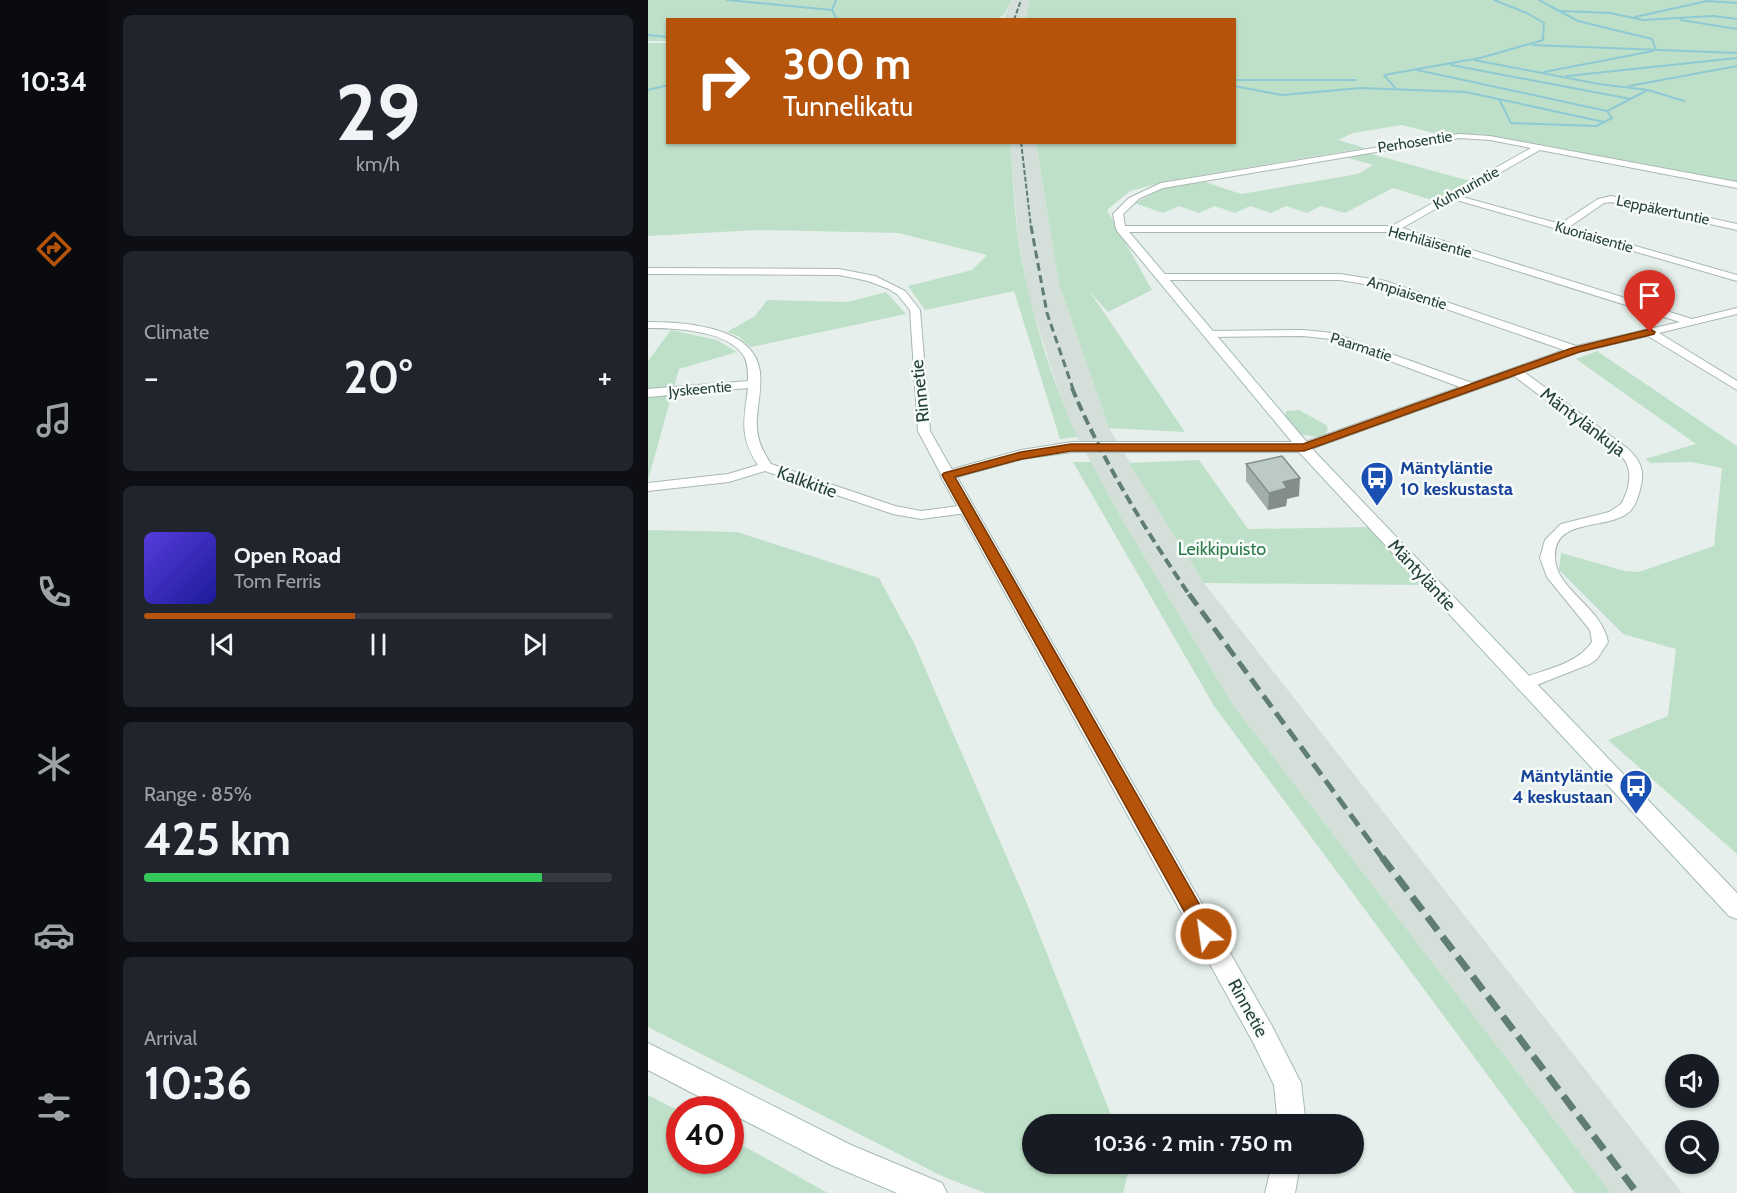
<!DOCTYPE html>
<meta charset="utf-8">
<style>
:root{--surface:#171b24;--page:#20242c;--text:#f1f3f6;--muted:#9ea1a6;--line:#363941;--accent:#b45309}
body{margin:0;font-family:Cabin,sans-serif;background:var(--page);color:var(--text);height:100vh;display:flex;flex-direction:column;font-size:22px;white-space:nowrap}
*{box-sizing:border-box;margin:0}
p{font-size:20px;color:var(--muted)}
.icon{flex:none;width:33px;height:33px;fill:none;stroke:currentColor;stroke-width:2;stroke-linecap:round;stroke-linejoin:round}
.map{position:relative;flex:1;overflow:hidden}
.panel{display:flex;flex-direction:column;gap:15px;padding:15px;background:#0d0f14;width:540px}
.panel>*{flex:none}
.guide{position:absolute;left:18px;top:18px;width:570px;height:126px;border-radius:0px;box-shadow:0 2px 4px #0004;background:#b45309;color:#fff;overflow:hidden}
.fabs{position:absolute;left:1017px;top:1054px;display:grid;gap:12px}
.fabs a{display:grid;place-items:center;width:54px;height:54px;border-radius:50%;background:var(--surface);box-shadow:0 2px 4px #0004;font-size:30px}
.speed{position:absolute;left:18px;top:1096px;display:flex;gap:12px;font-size:30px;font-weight:700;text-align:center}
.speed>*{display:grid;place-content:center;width:78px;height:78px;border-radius:50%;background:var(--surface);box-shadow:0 2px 4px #0004;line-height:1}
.speed .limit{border:9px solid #d22;background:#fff;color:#111}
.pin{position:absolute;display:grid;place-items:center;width:51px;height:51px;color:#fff;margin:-62px -26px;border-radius:50% 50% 50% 0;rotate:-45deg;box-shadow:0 0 6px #0007}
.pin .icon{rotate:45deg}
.me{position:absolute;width:66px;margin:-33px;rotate:330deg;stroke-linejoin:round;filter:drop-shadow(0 0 4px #0008)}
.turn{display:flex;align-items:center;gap:21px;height:126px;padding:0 18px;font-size:27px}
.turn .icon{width:78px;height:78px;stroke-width:2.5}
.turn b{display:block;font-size:42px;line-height:51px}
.big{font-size:45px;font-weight:800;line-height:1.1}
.panel .widget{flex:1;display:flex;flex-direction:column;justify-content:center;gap:9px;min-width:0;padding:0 21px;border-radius:9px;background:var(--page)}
.panel .dial{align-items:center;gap:0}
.dial b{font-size:78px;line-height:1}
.song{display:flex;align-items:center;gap:18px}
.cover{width:72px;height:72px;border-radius:9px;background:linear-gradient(135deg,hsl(250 70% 55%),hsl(240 70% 35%))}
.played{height:6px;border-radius:3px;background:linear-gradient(90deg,var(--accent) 45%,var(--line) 45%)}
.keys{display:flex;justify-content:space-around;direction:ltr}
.heat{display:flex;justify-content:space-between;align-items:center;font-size:33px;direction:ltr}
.charge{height:9px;border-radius:4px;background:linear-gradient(90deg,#34c759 85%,var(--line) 0)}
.trip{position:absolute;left:374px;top:1114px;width:342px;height:60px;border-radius:30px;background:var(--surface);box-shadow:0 2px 4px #0004;font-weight:800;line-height:60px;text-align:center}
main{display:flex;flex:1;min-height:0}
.tabs{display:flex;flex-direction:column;width:108px;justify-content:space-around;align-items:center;background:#090b0e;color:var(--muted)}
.tabs .icon{width:42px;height:42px}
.tabs .selected{color:var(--accent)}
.tabs b{font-size:27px;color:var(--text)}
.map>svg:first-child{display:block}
.built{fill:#d4dfda}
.green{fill:#bfe0c8}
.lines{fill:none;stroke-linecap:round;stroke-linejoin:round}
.stream{stroke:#8ec9d4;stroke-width:2}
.street-casing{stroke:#a8b8b2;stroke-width:2}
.secondary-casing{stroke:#a4bbb3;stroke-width:2}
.street{fill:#fff;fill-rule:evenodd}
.secondary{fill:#fff;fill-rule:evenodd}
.rail-far4{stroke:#5f7d75;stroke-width:2;stroke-dasharray:5 2;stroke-linecap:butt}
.rail-far3{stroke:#5f7d75;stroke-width:3;stroke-dasharray:8 4.5;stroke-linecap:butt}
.rail-far2{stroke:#5f7d75;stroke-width:4;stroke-dasharray:10 5;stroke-linecap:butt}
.rail-far1{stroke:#5f7d75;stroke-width:5;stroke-dasharray:14 7;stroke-linecap:butt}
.rail{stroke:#5f7d75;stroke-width:7;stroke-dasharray:17 8;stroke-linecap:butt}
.wall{fill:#a1aea9}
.shaded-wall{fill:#838d89}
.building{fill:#bbcac4;stroke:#838d89;stroke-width:1.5}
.route{fill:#b45309;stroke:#753606;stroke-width:1.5}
.labels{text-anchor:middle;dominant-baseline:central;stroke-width:5;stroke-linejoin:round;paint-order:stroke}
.far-street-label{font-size:15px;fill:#24423a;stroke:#f7fbf9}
.street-label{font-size:18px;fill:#24423a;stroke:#f7fbf9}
.transit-label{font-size:18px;font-weight:bold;fill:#164399;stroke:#f7fbf9;text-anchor:start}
.park-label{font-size:18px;fill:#2d7a4b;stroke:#f7fbf9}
</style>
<main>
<nav class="tabs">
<b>10:34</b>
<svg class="icon selected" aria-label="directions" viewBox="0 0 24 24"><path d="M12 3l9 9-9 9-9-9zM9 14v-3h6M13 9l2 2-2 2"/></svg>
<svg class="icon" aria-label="music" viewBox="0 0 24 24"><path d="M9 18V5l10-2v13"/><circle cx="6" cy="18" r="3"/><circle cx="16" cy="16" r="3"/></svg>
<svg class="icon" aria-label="phone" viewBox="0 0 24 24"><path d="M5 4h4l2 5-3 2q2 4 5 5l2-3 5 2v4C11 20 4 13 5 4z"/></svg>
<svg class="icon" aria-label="climate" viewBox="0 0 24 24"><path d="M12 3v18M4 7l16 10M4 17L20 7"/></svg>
<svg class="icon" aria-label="car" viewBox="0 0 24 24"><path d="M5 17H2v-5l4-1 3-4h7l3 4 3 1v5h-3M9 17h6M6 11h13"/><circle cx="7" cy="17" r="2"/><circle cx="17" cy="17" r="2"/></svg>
<svg class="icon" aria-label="filters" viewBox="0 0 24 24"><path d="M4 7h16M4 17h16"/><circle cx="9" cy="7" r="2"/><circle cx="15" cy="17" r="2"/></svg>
</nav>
<section class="panel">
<div class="widget dial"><b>29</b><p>km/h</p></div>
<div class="widget"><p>Climate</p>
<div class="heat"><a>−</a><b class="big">20°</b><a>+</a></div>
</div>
<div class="widget">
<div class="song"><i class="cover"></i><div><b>Open Road</b><p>Tom Ferris</p></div></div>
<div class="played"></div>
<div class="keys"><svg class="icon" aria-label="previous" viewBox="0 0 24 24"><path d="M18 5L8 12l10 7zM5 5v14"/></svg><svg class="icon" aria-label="pause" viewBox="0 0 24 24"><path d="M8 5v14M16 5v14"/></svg><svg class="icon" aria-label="next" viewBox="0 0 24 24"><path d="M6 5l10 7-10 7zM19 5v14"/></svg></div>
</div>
<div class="widget"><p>Range · 85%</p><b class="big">425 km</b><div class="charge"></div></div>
<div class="widget"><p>Arrival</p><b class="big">10:36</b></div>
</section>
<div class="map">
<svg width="1089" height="1193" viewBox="0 0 1089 1193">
<rect width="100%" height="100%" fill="#e6efeb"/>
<path class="built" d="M364,0H382L377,19L355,20Z
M362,143H388L411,284L461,428L556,583L1034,1193H963L585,705L470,512L429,437L415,405L382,301L370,237Z"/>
<path class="green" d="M0,0H364L356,15L350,18L355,19L20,20L19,41H0Z
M382,0H1089V183L830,134L793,135L754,125L705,133L690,140L717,148L519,181L482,191L459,210L504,290L460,312L442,292L537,432L461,428L411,284L388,143L586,142V20H377Z
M0,43H19L20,142L362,143C365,174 366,207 370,239C381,306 401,374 429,437L412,439L366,291L277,310L260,286L324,270L339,255L250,233L109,230L0,236Z
M720,153L822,181L787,201L745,188L697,213L673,206L659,213L638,206L623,213L602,206L587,213L567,206L551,213L531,206L515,213L487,203L511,190L554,181L593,194L710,174L725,165L697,157Z
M238,292L258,314L103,347L90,336L79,332L107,316L119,300L200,302Z
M23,330L69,340L89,352L31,369L0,480V361Z
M949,351L1089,446V854L960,740L1020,716L1028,649L975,634L911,570L913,553L977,571L991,572L1066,546L1074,468L1043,462L1003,463L997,459L1048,444L928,359Z
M651,410L678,425L680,429L676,438L650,434L636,417L639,411Z
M551,460L600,529L721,527L772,585L556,583L481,463Z
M425,462H443L470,512L585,705L963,1193H927L566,706Z
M0,530L89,532L231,578L266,643L380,906L467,1125H384V1164H482L475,1193H337L294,1176L0,1027Z
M0,1095L31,1111L32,1161H82L83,1139L180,1193H0Z"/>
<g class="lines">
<path class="stream" d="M79,0L184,10
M188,0L184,10L189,20
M891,0L930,21L1004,39L1008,50
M913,11L962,13L995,20L1065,16L1089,19
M987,17L1059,1L1089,3
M1033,20L1089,29
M0,35L20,37
M885,45L1089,53
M826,60L951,84L1000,90L1036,101
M803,65L983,99
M769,70L959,111L1000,90
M896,72L1005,51
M919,76L1089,58
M586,80H708
M586,86L634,95L713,88L818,92L956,122
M981,86L1089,66
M747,88L736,75L832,58L895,40L896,23L879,13L846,0
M0,90L20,85
M852,101L863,123L948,126L964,118L959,111"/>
<g class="street-casing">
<path id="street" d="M811,134L842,136L1089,182V188L892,150L811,196L912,224L950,199L963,196L1089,224V230L963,202L956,203L921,227L1089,275V281L805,199L754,228L1044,319L1089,308V314L1011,333L1089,381V390L1000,336L931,352L876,372L979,448C991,459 997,469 993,485C991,494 989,503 983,510C963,532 905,515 907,558C908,590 954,607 960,642L949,659L942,664L876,690L870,688L868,684L870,680C896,669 927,666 944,642L942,630L899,577L892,558L897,540L913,524L961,512L973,504C981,490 986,471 975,458L866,376L660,450H652V444L812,387L683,339L655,336L559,337L554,334L559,331L655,330L685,333L824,383L916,350L735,287L692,280H512L507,277L512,274H692L737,281L928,346L1032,322L745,232H473L468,229L465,214L481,198L513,183ZM811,138L842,140L883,148L744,226H477L475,214L492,198L515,188Z
M0,268L191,269L227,276L257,291L272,310L282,431L307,475L305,478H295L270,431L262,310L250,295L241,289L220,281L191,275L0,274Z
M0,322C35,322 107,326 112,372C115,410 97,426 123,464L247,506L273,511L318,505L325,509L318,513L273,519L245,514L117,471L81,482L0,491V483L80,474L110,465C91,437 96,420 100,388L0,397V389L100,381C100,373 100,365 97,358C83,330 26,328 0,328Z"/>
</g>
<g class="secondary-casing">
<path id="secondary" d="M469,227H477L668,453L1089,893V919L1081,916L651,452H424L374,459L309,477L624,1026L653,1083L658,1125H630L626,1085L606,1044L292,475L294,472L373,450L424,442H644L469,231Z
M0,1043L203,1145L294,1183L299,1193H249L183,1165L82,1113V1110H77L0,1070Z
M624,1164H652L647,1193H617Z"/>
</g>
<use href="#street" class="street"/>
<use href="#secondary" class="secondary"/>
<path class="rail-far4" d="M366,20L373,0
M373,142L383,227"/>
<path class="rail-far3" d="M383,226L399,313L425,389"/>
<path class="rail-far2" d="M424,388C455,462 497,529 542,596"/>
<path class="rail-far1" d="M541,594L735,859"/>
<path class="rail" d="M734,857L989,1193"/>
</g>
<path class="wall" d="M598,464L651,496L639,499L638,506L620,510L598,481Z"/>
<path class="shaded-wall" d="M652,478L651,496L639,499L638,506L620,510L621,493L635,482Z"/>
<path class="building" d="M634,456L652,478L635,482L639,488L621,493L598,464Z"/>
<path class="route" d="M1002,329L1007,332L1006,334L931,352L656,451H423L374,459L307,477L565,928L567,934L565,940L558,942L552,940L294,475L296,473L373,452L423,444H655L924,348Z"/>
<defs>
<g id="bus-pin" transform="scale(1.725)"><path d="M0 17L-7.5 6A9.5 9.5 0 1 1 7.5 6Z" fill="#1a4fb4" stroke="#f7fbf9"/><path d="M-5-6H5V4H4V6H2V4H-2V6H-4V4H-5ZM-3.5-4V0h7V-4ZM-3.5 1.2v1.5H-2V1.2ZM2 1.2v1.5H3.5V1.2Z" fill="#fff"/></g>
</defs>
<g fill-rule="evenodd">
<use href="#bus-pin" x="729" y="478"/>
<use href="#bus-pin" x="988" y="786"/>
</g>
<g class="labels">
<g class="far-street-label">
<text transform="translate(767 142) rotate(-9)">Perhosentie</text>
<text transform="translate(818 188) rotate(-29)">Kuhnurintie</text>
<text transform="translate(1015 210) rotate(12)">Leppäkertuntie</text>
<text transform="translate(946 237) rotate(16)">Kuoriaisentie</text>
<text transform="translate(782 242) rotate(15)">Herhiläisentie</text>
<text transform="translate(759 293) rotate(17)">Ampiaisentie</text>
<text transform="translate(713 347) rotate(18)">Paarmatie</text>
<text transform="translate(52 389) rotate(-5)">Jyskeentie</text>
</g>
<g class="street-label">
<text transform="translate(272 391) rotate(-96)">Rinnetie</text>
<text transform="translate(935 422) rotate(37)">Mäntylänkuja</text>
<text transform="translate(159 482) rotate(20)">Kalkkitie</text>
<text transform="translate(774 575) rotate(47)">Mäntyläntie</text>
<text transform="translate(600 1008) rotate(61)">Rinnetie</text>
</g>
<g class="transit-label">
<text x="752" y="468">Mäntyläntie<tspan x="752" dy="21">10 keskustasta</tspan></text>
<text x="965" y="776" text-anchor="end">Mäntyläntie<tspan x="965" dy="21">4 keskustaan</tspan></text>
</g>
<g class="park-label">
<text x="574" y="549">Leikkipuisto</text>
</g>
</g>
</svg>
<div class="fabs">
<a><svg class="icon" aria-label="sound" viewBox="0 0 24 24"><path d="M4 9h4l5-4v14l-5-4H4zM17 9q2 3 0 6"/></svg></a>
<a><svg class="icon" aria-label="search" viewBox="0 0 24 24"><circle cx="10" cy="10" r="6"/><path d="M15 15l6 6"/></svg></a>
</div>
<div class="speed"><div class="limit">40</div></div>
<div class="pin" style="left:1002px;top:332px;background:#d93025"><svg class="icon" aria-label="arrive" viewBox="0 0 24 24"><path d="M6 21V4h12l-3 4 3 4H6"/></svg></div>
<svg class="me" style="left:558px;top:934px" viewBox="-20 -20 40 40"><circle r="17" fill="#b45309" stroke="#fff" stroke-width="3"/><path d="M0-11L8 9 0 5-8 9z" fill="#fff"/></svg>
<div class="trip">10:36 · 2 min · 750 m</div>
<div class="guide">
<div class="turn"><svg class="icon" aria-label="right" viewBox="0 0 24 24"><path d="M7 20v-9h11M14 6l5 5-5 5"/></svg><div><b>300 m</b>Tunnelikatu</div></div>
</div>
</div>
</main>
